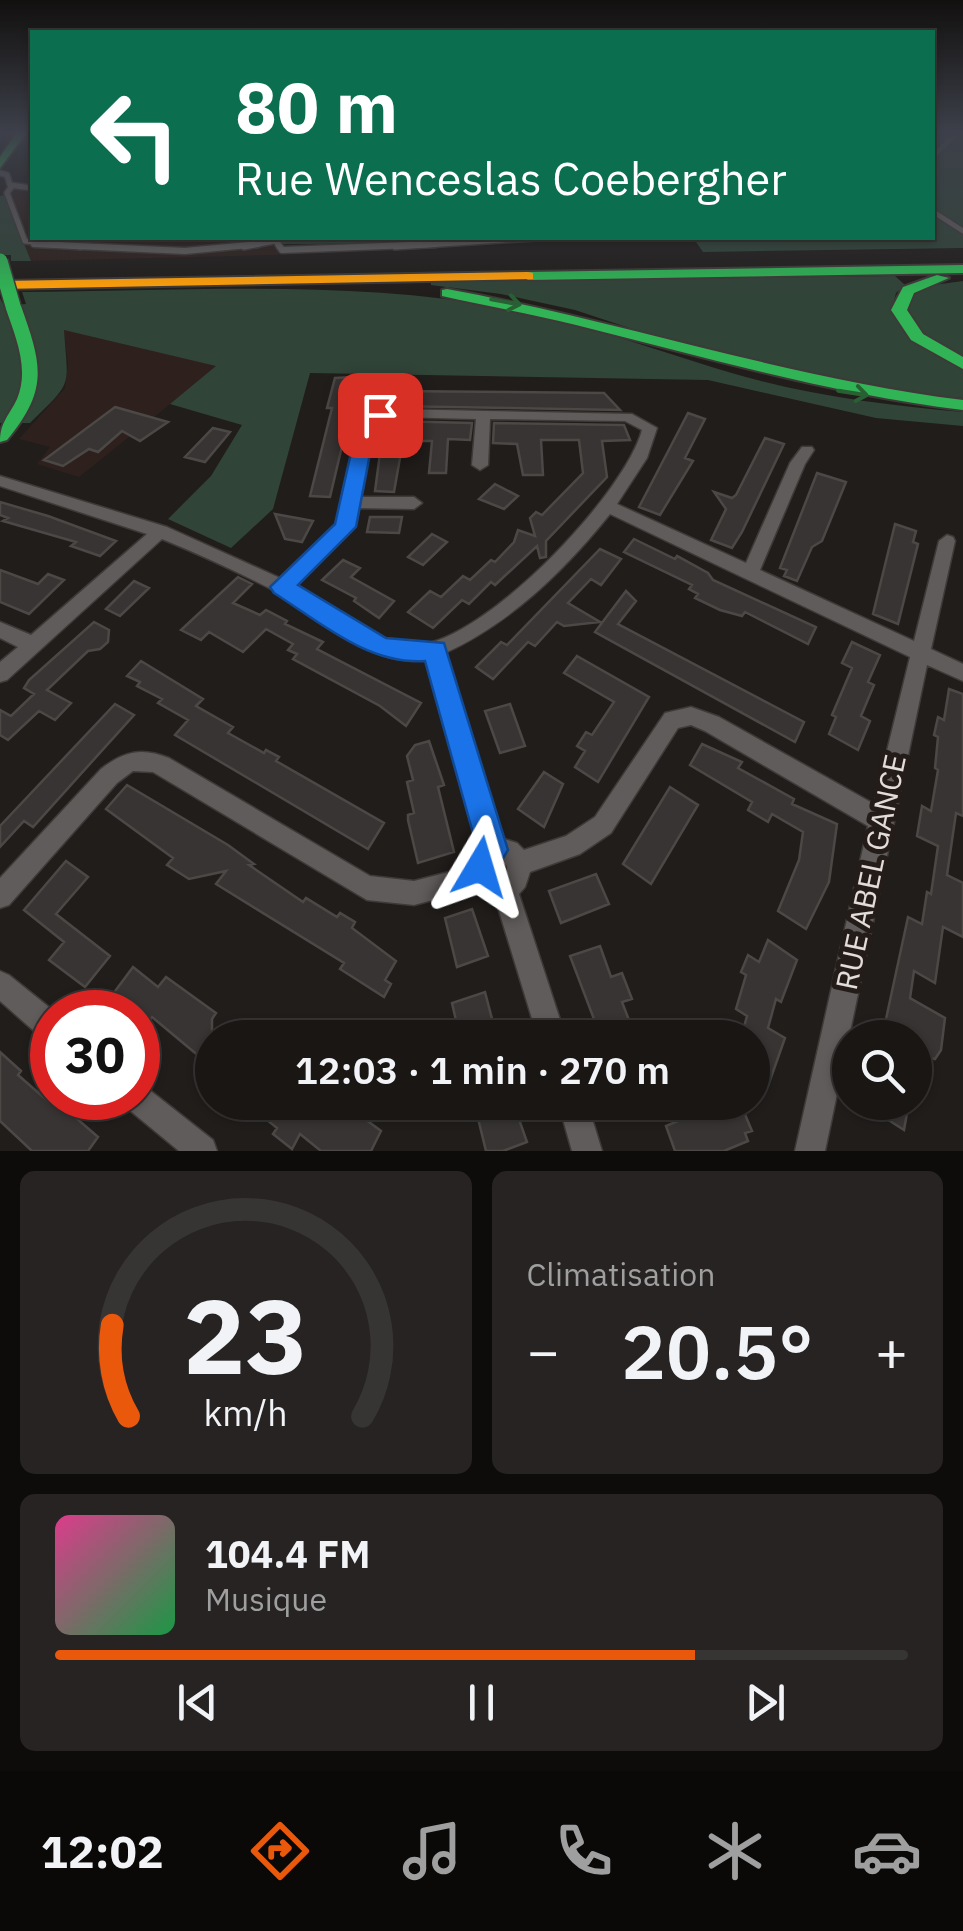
<!DOCTYPE html>
<html lang="fr">
<meta charset="utf-8">
<style>
:root{--surface:#191614;--page:#262322;--text:#f1f3f6;--muted:#9f9fa0;--line:#373534;--accent:#ea580c}
body{margin:0;font-family:"IBM Plex Sans",sans-serif;background:var(--page);color:var(--text);height:100vh;display:flex;flex-direction:column;font-size:38px;white-space:nowrap}
*{box-sizing:border-box;margin:0}
p{font-size:32px;color:var(--muted)}
.icon{flex:none;width:55px;height:55px;fill:none;stroke:currentColor;stroke-width:2;stroke-linecap:round;stroke-linejoin:round}
.map{position:relative;height:1151px;overflow:hidden}
.details{display:flex;flex-direction:column;gap:20px;padding:20px;background:#0e0c0b;flex:1}
.details>*{flex:none}
.hud{position:absolute;left:30px;top:30px;width:905px;height:210px;border-radius:0px;box-shadow:0 2px 8px #0004,0 0 0 2px var(--line);background:#0b6e4f;color:#fff;overflow:hidden}
.tools{position:absolute;left:832px;top:1020px;display:grid;gap:20px}
.tools a{display:grid;place-items:center;width:100px;height:100px;border-radius:50%;background:var(--surface);box-shadow:0 2px 8px #0004,0 0 0 2px var(--line);font-size:50px}
.speed{position:absolute;left:30px;top:990px;display:flex;gap:20px;font-size:50px;font-weight:700;text-align:center}
.speed>*{display:grid;place-content:center;width:130px;height:130px;border-radius:50%;background:var(--surface);box-shadow:0 2px 8px #0004,0 0 0 2px var(--line);line-height:1}
.speed .limit{border:15px solid #d22;background:#fff;color:#111}
.pin{position:absolute;display:grid;place-items:center;width:85px;height:85px;color:#fff;margin:-42px;border-radius:20px;box-shadow:0 5px 15px #0006}
.me{position:absolute;width:110px;margin:-55px;rotate:7deg;stroke-linejoin:round;filter:drop-shadow(0 0 8px #0008)}
.turn{display:flex;align-items:center;gap:35px;height:210px;padding:0 40px;font-size:45px}
.turn .icon{width:130px;height:130px;stroke-width:2.5}
.turn b{display:block;font-size:70px;line-height:85px}
.big{font-size:75px;font-weight:600;line-height:1.1}
.details .tile{flex:1;display:flex;flex-direction:column;justify-content:center;gap:15px;min-width:0;padding:0 35px;border-radius:15px;background:var(--page)}
.details .dial{align-items:center;gap:0}
.dial svg{height:260px;overflow:visible;fill:none;stroke:var(--line);stroke-width:7;stroke-linecap:round;text-anchor:middle}
.dial text{fill:var(--text);stroke:none}
.song{display:flex;align-items:center;gap:30px}
.cover{width:120px;height:120px;border-radius:15px;background:linear-gradient(135deg,hsl(330 70% 55%),hsl(140 70% 35%))}
.played{height:10px;border-radius:5px;background:linear-gradient(90deg,var(--accent) 75%,var(--line) 75%)}
.keys{display:flex;justify-content:space-around;direction:ltr}
.heat{display:flex;justify-content:space-between;align-items:center;font-size:55px;direction:ltr}
.details .tiles{flex:1;display:grid;gap:20px;grid-template-columns:1fr 1fr}
.tile:last-child{grid-column:span 2}
.trip{position:absolute;left:195px;top:1020px;width:575px;height:100px;border-radius:50px;background:var(--surface);box-shadow:0 2px 8px #0004,0 0 0 2px var(--line);font-weight:600;line-height:100px;text-align:center}
.tabs{display:flex;height:160px;justify-content:space-around;align-items:center;background:#0a0908;color:var(--muted)}
.tabs .icon{width:70px;height:70px}
.tabs .selected{color:var(--accent)}
.tabs b{font-size:45px;color:var(--text)}
.map>svg:first-child{display:block}
.built{fill:#2e211d}
.green{fill:#314438}
.building{fill:#383433;stroke:#4b4846;stroke-width:2.5}
.lines{fill:none;stroke-linecap:round;stroke-linejoin:round}
.lane-far1-casing{stroke:#3d3a38;stroke-width:8}
.lane-casing{stroke:#3d3a38;stroke-width:9}
.street-casing{stroke:#3d3a38;stroke-width:3}
.fast-casing{stroke:#3d3a38;stroke-width:4}
.slow-casing{stroke:#3d3a38;stroke-width:4}
.lane-far1{stroke:#605c5b;stroke-width:5}
.lane{stroke:#605c5b;stroke-width:6}
.street{fill:#605c5b;fill-rule:evenodd}
.fast{fill:#30b455;fill-rule:evenodd}
.slow{fill:#ff9f0a;fill-rule:evenodd}
.fast-bridge-casing{stroke:#3d3a38;stroke-width:18;stroke-linecap:butt}
.fast-bridge{stroke:#30b455;stroke-width:15}
.oneway{stroke:#296033}
.route{fill:#1a73e8;stroke:#114b97;stroke-width:2.5}
.labels{text-anchor:middle;dominant-baseline:central;stroke-width:10;stroke-linejoin:round;paint-order:stroke}
.near-street-label{font-size:30px;fill:#e2dcda;stroke:#241c18}
</style>
<div class="map">
<svg width="963" height="1151" viewBox="0 0 963 1151">
<rect width="100%" height="100%" fill="#211d1b"/>
<path class="built" d="M32,185V238H281L278,255L31,261L3,190Z
M63,329L218,366L79,477L37,464L50,447L19,439L65,388L68,363Z"/>
<path class="green" d="M933,132H963V248L703,252L696,242L676,238H932Z
M5,195L31,261H11V255H0V196Z
M281,238H507L463,243L279,244Z
M895,276L905,285L896,293L893,305L963,368V398L880,391L717,357L575,310L501,294L431,285V282Z
M963,281V358C941,344 904,329 909,299L926,286Z
M22,292C182,291 348,279 506,308C593,324 675,359 761,381C828,398 895,406 963,412V426L876,418L708,380L310,373L273,509L231,548L168,519L211,476L242,425L170,404L216,366L64,330C68,389 74,380 30,423H0V298L4,306L26,304Z"/>
<path class="building" d="M354,377L347,404H352L330,497L310,496L332,408H327L335,378Z
M390,391L604,393L620,410L387,406Z
M115,407L168,422L140,441L122,431L98,452L89,449L63,466L44,460Z
M688,413L705,419L685,458L693,461L660,515L639,507Z
M393,421L472,423L470,440L448,439L446,473H429L432,441H403L394,492L375,491L384,423Z
M494,423L624,425L630,440L602,441L607,477L546,541V557L540,558L537,546L495,585L491,582L469,604L462,600L433,628L408,612L430,591L441,597L463,576L470,580L491,560L495,562L514,542L518,530L535,536L530,518L536,512L542,515L583,473L579,440H541L543,475H523L517,444L493,443Z
M213,428L230,432L205,462L185,457Z
M765,438L784,444L742,532L732,548L711,540L726,509L714,492L732,498L736,495Z
M817,473L846,482L822,541L812,547L797,581L784,576L787,570L780,568Z
M495,484L518,496L504,509L479,499Z
M0,502L48,516L116,541L100,556L71,546L76,542L3,521L8,518L0,515Z
M275,514L313,521L302,542L285,539Z
M370,517H402L399,533L367,532Z
M895,524L916,531L913,542L918,544L898,624L873,614Z
M432,534L447,542L423,565L408,557Z
M634,539L675,559L677,556L708,573L713,580L816,627L808,644L745,612L742,616L720,610L695,598L698,594L689,589L692,585L624,552Z
M600,549L621,559L601,585L591,579L568,603L600,622L564,626L557,622L535,646L528,642L493,679L476,667L501,642L507,645Z
M343,560L360,568L351,577L394,601L379,618L354,601L356,598L322,580Z
M0,570L38,584L48,574L64,580L29,614L0,602Z
M238,577L252,584L233,603L260,615L266,610L287,621L285,624L323,642L317,649L421,703L406,726L380,706L293,659L297,654L288,650L293,644L266,629L243,652L209,632L201,640L181,630Z
M134,581L149,588L120,616L106,609Z
M626,591L636,601L618,624L804,722L795,742L595,632Z
M94,622L109,630L108,642L100,649L88,651L47,690L71,703L55,720L39,711L8,740L0,735V710L11,716L34,694L24,688L29,680Z
M852,642L880,655L868,682L874,685L861,716L870,721L858,750L829,734L836,717L832,715L852,668L842,663Z
M577,656L649,697L598,782L575,767L585,751L577,746L586,732L592,735L614,702L564,673Z
M141,661L203,699L196,706L233,727L228,733L264,753L266,750L279,757L276,761L384,823L368,849L175,735L188,720L158,703L162,699L137,686L140,682L127,676Z
M949,689L963,694V816L956,813L947,875L963,883V937L943,927L935,983L914,971L910,998L945,1018L941,1050L935,1059L915,1055V1038H885L883,1033L908,917L922,924L927,892L931,894L938,846L917,836L922,806L931,811L938,770L935,768L938,737L934,735L938,717L944,720Z
M115,704L134,715L33,827L24,821L0,847V826Z
M510,704L525,746L500,753L485,711Z
M429,741L444,785L438,787L454,852L418,863L408,820V815L414,813L407,782L413,780L407,756L415,745Z
M702,744L742,762L738,768L794,799L792,804L837,824L829,882L806,929L778,911L799,860L803,832L772,814L768,822L748,810L752,802L690,765Z
M544,772L563,784L544,827L518,809Z
M127,785L228,845L254,864L249,865L303,902L306,898L337,917L340,913L355,922L352,928L396,961L385,980L391,984L384,997L340,969L344,963L216,884L226,871L189,879L167,865L173,858L106,809Z
M670,787L698,805L651,884L623,864Z
M66,861L88,877L56,914L110,956L85,987L49,960L64,942L24,910Z
M596,874L609,904L561,923L549,891Z
M472,909L488,956L457,967L445,918Z
M768,940L797,960L781,1002L776,999L768,1028L785,1038L768,1086L752,1077V1038H741L747,1016L736,1009L746,975L741,972L748,955L759,962Z
M600,946L611,977L622,973L632,999L622,1002L636,1038H572L597,1027L570,956Z
M133,967L158,987L166,977L216,1013L212,1019V1067L152,1017L148,1022L110,998Z
M485,992L497,1038H460L452,1003Z
M0,1052L21,1071L18,1075L49,1102L52,1097L98,1137L88,1151H32L0,1121Z
M245,1102H342L381,1131L371,1151H321L300,1134L292,1149L273,1134L277,1128Z
M474,1102H513L527,1142L503,1151H486Z
M723,1102H746L744,1112L752,1131L745,1133L748,1141L724,1151H675L666,1126Z
M884,1102H909L904,1130L882,1116Z"/>
<g class="lines">
<g class="lane-far1-casing">
<path id="lane-far1" d="M932,157L958,132
M0,173L7,175L10,185L32,188
M12,186L7,193L25,241L81,247
M932,211L963,231
M658,238H673
M275,240L280,247
M244,247L275,241
M395,247L535,238"/>
</g>
<g class="lane-casing">
<path id="lane" d="M34,244L185,251L258,244
M278,244L282,250L436,244"/>
</g>
<g class="street-casing">
<path id="street" d="M393,409L632,414L657,428L647,458L617,504L746,563L790,463L802,447H812L814,450L805,464L760,570L914,641L939,541L947,535L953,537L955,541L931,649L963,664V681L927,665L825,1151H795L868,826L705,731L691,725L678,728L611,833L580,854L530,872L525,887L519,894L566,1038H538L496,901L481,895L474,889L414,905L367,900L153,772L133,771L117,783L9,905L0,908V878L101,769C124,751 142,747 169,758L370,876L414,881L468,867L473,851L480,844L428,659C373,671 319,616 275,591C238,572 201,555 162,539L7,680L0,682V662L18,647L0,638V622L31,635L147,534L0,486V476L167,527L280,578L337,525L361,423L371,413ZM393,417L476,419L472,465L480,470L488,465L490,419L625,421L642,430C625,494 485,641 417,645C378,647 328,605 295,586L351,531L357,508L414,509L422,503L414,497H359L373,427L381,420ZM610,514L910,657L874,804L719,717L691,707L665,713L595,817L566,836L524,850L517,843L501,838L445,653C511,623 565,570 610,514ZM496,861H502L507,866V872L502,876L492,873L491,866Z
M0,971L9,975L55,1012L52,1041L42,1038L0,1001Z
M138,1084L147,1088L213,1140L217,1151H179L127,1108L123,1098H138Z
M558,1102H587L602,1151H572Z"/>
</g>
<g class="fast-casing">
<path id="fast" d="M17,132H27L0,168V157Z
M963,265V273L528,280L521,276L528,272Z
M937,275L949,278L914,293L907,310L923,334L963,357V369L911,340L891,310L903,287Z
M447,289C620,321 788,378 963,400V410C831,394 705,357 576,325C532,314 486,306 442,296V290Z
M13,301L21,306C42,365 49,389 7,440L0,442C0,422 9,416 17,399C30,368 15,336 5,306Z"/>
</g>
<g class="slow-casing">
<path id="slow" d="M528,272L533,273V279L0,289V281Z"/>
</g>
<use href="#lane-far1" class="lane-far1"/>
<use href="#lane" class="lane"/>
<use href="#street" class="street"/>
<use href="#fast" class="fast"/>
<use href="#slow" class="slow"/>
<g class="fast-bridge-casing">
<path id="fast-bridge" d="M0,261L13,306"/>
</g>
<use href="#fast-bridge" class="fast-bridge"/>
</g>
<defs><path id="oneway-shaft" d="M-6 0H5M1.5-3L5.5 0L1.5 3" fill="none" stroke-width="1.6" stroke-linecap="round" stroke-linejoin="round" transform="scale(2.5)"/></defs>
<g class="oneway">
<use href="#oneway-shaft" transform="translate(506 302) rotate(10)"/>
<use href="#oneway-shaft" transform="translate(853 393) rotate(9)"/>
</g>
<linearGradient id="sky" x2="0" y2="1"><stop stop-color="#12100f"/><stop offset="0.45" stop-color="#3d404a"/><stop offset="1" stop-color="#3d404a" stop-opacity="0"/></linearGradient>
<rect width="963" height="294" fill="url(#sky)"/>
<path class="route" d="M380,409L389,415L375,428L356,527L298,585L386,638L444,643L508,850L491,878L480,882L469,878L465,867L476,844L425,661C368,665 320,622 274,593L270,587L335,524L357,426Z"/>
<g class="labels">
<g class="near-street-label">
<text transform="translate(870 872) rotate(-78)">RUE ABEL GANCE</text>
</g>
</g>
</svg>
<div class="tools">
<a><svg class="icon" aria-label="search" viewBox="0 0 24 24"><circle cx="10" cy="10" r="6"/><path d="M15 15l6 6"/></svg></a>
</div>
<div class="speed"><div class="limit">30</div></div>
<div class="pin" style="left:380px;top:415px;background:#d93025"><svg class="icon" aria-label="arrive" viewBox="0 0 24 24"><path d="M6 21V4h12l-3 4 3 4H6"/></svg></div>
<svg class="me" style="left:480px;top:867px" viewBox="-20 -20 40 40"><path d="M0-17L14 15 0 8-14 15z" fill="#1a73e8" stroke="#fff" stroke-width="4"/></svg>
<div class="trip">12:03 · 1 min · 270 m</div>
<div class="hud">
<div class="turn"><svg class="icon" aria-label="left" viewBox="0 0 24 24"><path d="M17 20v-9H6M10 6l-5 5 5 5"/></svg><div><b>80 m</b>Rue Wenceslas Coebergher</div></div>
</div>
</div>
<section class="details">
<div class="tiles">
<div class="tile dial"><svg viewBox="0 0 100 80">
<path d="M14 69A42 42 0 1 1 86 69"/>
<path d="M14 69A42 42 0 0 1 9 41" stroke="#ea580c"/>
<text x="50" y="56" font-size="32" font-weight="700">23</text>
<text x="50" y="72" font-size="11">km/h</text>
</svg></div>
<div class="tile"><p>Climatisation</p>
<div class="heat"><a>−</a><b class="big">20.5°</b><a>+</a></div>
</div>
<div class="tile">
<div class="song"><i class="cover"></i><div><b>104.4 FM</b><p>Musique</p></div></div>
<div class="played"></div>
<div class="keys"><svg class="icon" aria-label="previous" viewBox="0 0 24 24"><path d="M18 5L8 12l10 7zM5 5v14"/></svg><svg class="icon" aria-label="pause" viewBox="0 0 24 24"><path d="M8 5v14M16 5v14"/></svg><svg class="icon" aria-label="next" viewBox="0 0 24 24"><path d="M6 5l10 7-10 7zM19 5v14"/></svg></div>
</div>
</div>
</section>
<nav class="tabs">
<b>12:02</b>
<svg class="icon selected" aria-label="directions" viewBox="0 0 24 24"><path d="M12 3l9 9-9 9-9-9zM9 14v-3h6M13 9l2 2-2 2"/></svg>
<svg class="icon" aria-label="music" viewBox="0 0 24 24"><path d="M9 18V5l10-2v13"/><circle cx="6" cy="18" r="3"/><circle cx="16" cy="16" r="3"/></svg>
<svg class="icon" aria-label="phone" viewBox="0 0 24 24"><path d="M5 4h4l2 5-3 2q2 4 5 5l2-3 5 2v4C11 20 4 13 5 4z"/></svg>
<svg class="icon" aria-label="climate" viewBox="0 0 24 24"><path d="M12 3v18M4 7l16 10M4 17L20 7"/></svg>
<svg class="icon" aria-label="car" viewBox="0 0 24 24"><path d="M5 17H2v-5l4-1 3-4h7l3 4 3 1v5h-3M9 17h6M6 11h13"/><circle cx="7" cy="17" r="2"/><circle cx="17" cy="17" r="2"/></svg>
</nav>
